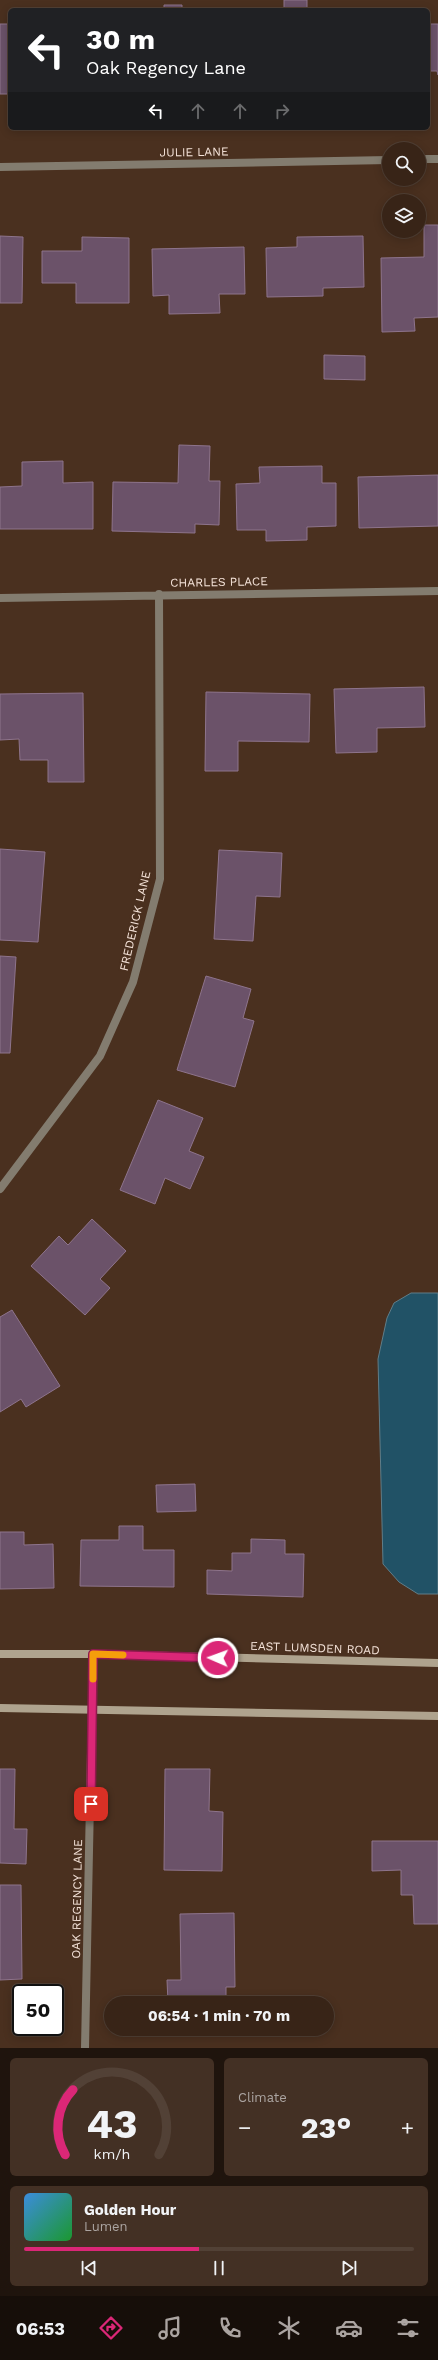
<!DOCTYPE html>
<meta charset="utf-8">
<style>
:root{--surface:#382417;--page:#433024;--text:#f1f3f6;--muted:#aba4a1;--line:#524136;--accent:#db2777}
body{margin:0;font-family:"Work Sans",sans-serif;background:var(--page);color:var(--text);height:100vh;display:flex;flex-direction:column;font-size:15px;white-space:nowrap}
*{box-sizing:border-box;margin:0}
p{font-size:13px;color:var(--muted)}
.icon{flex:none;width:22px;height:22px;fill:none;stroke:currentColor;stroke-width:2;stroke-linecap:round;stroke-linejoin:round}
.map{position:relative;height:2048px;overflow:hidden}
.panel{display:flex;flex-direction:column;gap:10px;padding:10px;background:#1f140d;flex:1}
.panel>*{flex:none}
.top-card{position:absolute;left:8px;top:8px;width:422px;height:122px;border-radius:6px;box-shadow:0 2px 10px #0003,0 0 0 1px var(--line);background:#202124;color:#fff;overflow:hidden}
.fabs{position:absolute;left:382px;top:142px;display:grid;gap:8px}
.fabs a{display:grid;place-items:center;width:44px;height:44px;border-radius:50%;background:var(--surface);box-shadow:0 2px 10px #0003,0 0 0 1px var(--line);font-size:20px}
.speed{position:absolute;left:12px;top:1984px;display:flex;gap:8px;font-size:20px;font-weight:700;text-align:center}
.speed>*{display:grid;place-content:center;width:52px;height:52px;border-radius:50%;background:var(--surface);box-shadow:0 2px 10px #0003,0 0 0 1px var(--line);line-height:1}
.speed .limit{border:2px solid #111;border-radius:6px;background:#fff;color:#111}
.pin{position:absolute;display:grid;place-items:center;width:34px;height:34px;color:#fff;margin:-17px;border-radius:8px;box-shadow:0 2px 6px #0006}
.me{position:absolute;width:44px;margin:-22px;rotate:272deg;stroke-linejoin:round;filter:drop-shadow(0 0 3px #0008)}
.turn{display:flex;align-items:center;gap:14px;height:84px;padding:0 12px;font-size:18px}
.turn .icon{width:52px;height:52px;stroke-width:2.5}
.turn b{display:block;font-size:28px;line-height:34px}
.lanes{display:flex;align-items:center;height:38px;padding:0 12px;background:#0003;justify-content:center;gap:20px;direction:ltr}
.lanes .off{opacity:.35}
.big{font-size:30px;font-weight:700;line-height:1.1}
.panel .card{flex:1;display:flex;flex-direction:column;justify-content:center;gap:6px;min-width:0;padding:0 14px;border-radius:6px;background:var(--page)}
.panel .dial{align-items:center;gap:0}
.dial svg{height:104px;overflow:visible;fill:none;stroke:var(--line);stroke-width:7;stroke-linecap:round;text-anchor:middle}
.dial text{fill:var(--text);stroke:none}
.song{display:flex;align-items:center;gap:12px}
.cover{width:48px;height:48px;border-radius:6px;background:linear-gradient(135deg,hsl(210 70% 55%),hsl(130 70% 35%))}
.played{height:4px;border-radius:2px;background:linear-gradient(90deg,var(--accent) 45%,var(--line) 45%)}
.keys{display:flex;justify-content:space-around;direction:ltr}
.heat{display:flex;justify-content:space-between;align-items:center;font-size:22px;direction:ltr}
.panel .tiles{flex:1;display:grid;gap:10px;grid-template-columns:1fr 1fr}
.card:last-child{grid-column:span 2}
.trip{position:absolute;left:104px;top:1996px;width:230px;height:40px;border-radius:20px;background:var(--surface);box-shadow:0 2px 10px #0003,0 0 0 1px var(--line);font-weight:700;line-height:40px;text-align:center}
.menu{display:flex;height:64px;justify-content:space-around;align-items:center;background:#160e09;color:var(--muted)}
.menu .icon{width:28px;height:28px}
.menu .on{color:var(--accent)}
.menu b{font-size:18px;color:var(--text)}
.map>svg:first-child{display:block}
.water{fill:#215266;stroke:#607d88}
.building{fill:#6b5269;stroke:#8e748c}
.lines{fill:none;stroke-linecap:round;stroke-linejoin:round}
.minor{stroke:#837c6f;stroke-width:8}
.secondary{stroke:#afa38e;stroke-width:8}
.route-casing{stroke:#8e194d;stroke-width:10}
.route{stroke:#db2777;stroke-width:7}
.slow{stroke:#f59e0b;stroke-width:7}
.labels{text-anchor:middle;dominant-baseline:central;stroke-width:4;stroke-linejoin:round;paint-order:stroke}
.street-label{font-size:12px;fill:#f4e2d8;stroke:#4a301f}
</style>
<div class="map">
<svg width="438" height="2048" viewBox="0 0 438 2048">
<rect width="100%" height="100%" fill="#4a301f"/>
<path class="water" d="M411,1293H438V1594H418L399,1582L383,1564L378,1359L387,1318L394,1303Z"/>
<path class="building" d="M284,0H307V10H284Z
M164,5H182V10H164Z
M0,24H10V94H0Z
M428,24H438V75L437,71H428Z
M424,225H438V317L414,318L415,331L382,332L381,258L424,257Z
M0,236L23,237L22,303H0Z
M363,236L364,287L323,288V296L267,297L266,248L297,247V237Z
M82,237L129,238V303H76V283H42V251H82Z
M244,247L245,294H219L220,313L169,314V295L153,296L152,249Z
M324,355L365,356V380L324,379Z
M179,445L210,446L209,481H220L219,525L195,524V533L112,531L113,482L178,483Z
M63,461V483L93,482V529H0V487L22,486V462Z
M322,466V483H336V526L307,527V540L266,541V530H237L236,484L260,483L259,467Z
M438,475V526L359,528L358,477Z
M424,687L425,727L377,728V752L336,753L334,689Z
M206,692L310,694L309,742L238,741V771H205Z
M83,693L84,782H48V760H20L19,739L0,740V694Z
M0,849L45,852L38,942L0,940Z
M219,850L282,853L280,897L256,896L253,941L214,939Z
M0,956L16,957L10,1053H0Z
M206,976L251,989L243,1018L254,1021L235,1087L177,1070Z
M158,1100L203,1118L189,1151L204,1157L190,1189L165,1178L155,1204L120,1190Z
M92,1219L126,1251L100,1279L110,1288L85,1315L31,1266L59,1236L68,1245Z
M12,1310L60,1386L26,1407L21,1399L0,1412V1317Z
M195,1484L196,1511L157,1512L156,1485Z
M119,1526H143V1550H174V1587L80,1586L81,1540H119Z
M0,1532H24V1545L53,1544L54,1588L0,1589Z
M251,1539L285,1540V1554H304L303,1597L207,1594V1570L232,1571V1553H251Z
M0,1769H15L14,1829H27L26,1864L0,1863Z
M165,1769H210L209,1811L223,1812L222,1871L164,1870Z
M372,1841H438V1924H414L413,1895H401V1870L372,1871Z
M0,1885H21L22,1979L0,1980Z
M234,1913L235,1987H226V2003H168L167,1980H181L180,1914Z"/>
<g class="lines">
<path class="minor" d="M419,159H438
M0,167L389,160
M0,598L438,591
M0,1189L100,1056L133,982L160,879L159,594
M85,2048L93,1654"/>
<path class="secondary" d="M0,1654H93L438,1663
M0,1708L438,1716"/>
</g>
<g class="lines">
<g class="route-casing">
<path id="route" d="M91,1804L93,1654L218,1658"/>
</g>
<use href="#route" class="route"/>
<path class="slow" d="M93,1679V1654L123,1655"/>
</g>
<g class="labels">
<g class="street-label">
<text transform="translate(194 152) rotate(-1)">JULIE LANE</text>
<text transform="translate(219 582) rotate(-1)">CHARLES PLACE</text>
<text transform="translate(135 921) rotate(-77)">FREDERICK LANE</text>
<text transform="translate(315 1648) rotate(2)">EAST LUMSDEN ROAD</text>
<text transform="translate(77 1899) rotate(-89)">OAK REGENCY LANE</text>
</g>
</g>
</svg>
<div class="fabs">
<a><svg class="icon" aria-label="search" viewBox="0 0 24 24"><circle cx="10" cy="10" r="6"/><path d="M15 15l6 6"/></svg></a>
<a><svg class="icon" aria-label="layers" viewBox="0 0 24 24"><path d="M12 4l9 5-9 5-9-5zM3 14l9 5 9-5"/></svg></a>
</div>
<div class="speed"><div class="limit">50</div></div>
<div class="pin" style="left:91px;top:1804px;background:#d93025"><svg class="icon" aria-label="arrive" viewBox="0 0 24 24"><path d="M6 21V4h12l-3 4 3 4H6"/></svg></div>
<svg class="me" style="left:218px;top:1658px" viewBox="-20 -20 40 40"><circle r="17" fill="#db2777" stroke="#fff" stroke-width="3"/><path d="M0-11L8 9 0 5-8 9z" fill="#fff"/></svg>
<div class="trip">06:54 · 1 min · 70 m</div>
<div class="top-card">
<div class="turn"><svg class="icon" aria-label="left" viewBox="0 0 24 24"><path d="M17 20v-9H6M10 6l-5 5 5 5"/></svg><div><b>30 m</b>Oak Regency Lane</div></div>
<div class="lanes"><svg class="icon" aria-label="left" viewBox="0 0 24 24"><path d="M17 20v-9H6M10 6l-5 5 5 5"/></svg><svg class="icon off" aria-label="ahead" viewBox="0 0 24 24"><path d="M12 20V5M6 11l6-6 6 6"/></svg><svg class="icon off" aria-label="ahead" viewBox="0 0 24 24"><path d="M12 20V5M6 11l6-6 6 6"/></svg><svg class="icon off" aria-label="right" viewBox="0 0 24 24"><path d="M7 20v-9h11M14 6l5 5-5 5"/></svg></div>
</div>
</div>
<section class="panel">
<div class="tiles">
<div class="card dial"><svg viewBox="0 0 100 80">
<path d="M14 69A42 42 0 1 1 86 69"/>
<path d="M14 69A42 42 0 0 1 20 19" stroke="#db2777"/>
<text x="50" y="56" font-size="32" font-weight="700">43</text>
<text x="50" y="72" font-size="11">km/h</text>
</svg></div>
<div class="card"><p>Climate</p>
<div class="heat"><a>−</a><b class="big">23°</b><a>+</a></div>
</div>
<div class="card">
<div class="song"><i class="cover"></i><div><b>Golden Hour</b><p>Lumen</p></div></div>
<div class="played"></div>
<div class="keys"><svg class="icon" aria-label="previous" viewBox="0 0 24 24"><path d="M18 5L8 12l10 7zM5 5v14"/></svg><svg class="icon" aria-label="pause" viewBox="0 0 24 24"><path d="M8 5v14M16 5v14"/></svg><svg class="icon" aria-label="next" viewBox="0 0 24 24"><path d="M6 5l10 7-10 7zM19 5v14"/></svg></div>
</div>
</div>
</section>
<nav class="menu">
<b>06:53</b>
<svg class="icon on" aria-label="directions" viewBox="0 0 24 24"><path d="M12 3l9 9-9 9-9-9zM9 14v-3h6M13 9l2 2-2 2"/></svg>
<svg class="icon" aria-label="music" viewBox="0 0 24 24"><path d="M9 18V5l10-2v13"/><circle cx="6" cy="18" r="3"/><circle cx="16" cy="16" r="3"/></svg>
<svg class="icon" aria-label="phone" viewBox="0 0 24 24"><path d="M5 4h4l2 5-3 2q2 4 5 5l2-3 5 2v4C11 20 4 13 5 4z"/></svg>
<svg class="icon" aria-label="climate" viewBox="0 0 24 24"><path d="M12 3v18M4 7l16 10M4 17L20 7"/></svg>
<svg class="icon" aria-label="car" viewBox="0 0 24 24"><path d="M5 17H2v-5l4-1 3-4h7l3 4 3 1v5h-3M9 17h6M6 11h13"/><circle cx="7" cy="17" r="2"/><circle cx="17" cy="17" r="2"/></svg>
<svg class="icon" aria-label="filters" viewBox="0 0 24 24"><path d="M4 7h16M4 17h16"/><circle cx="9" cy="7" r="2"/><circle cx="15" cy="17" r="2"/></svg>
</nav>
